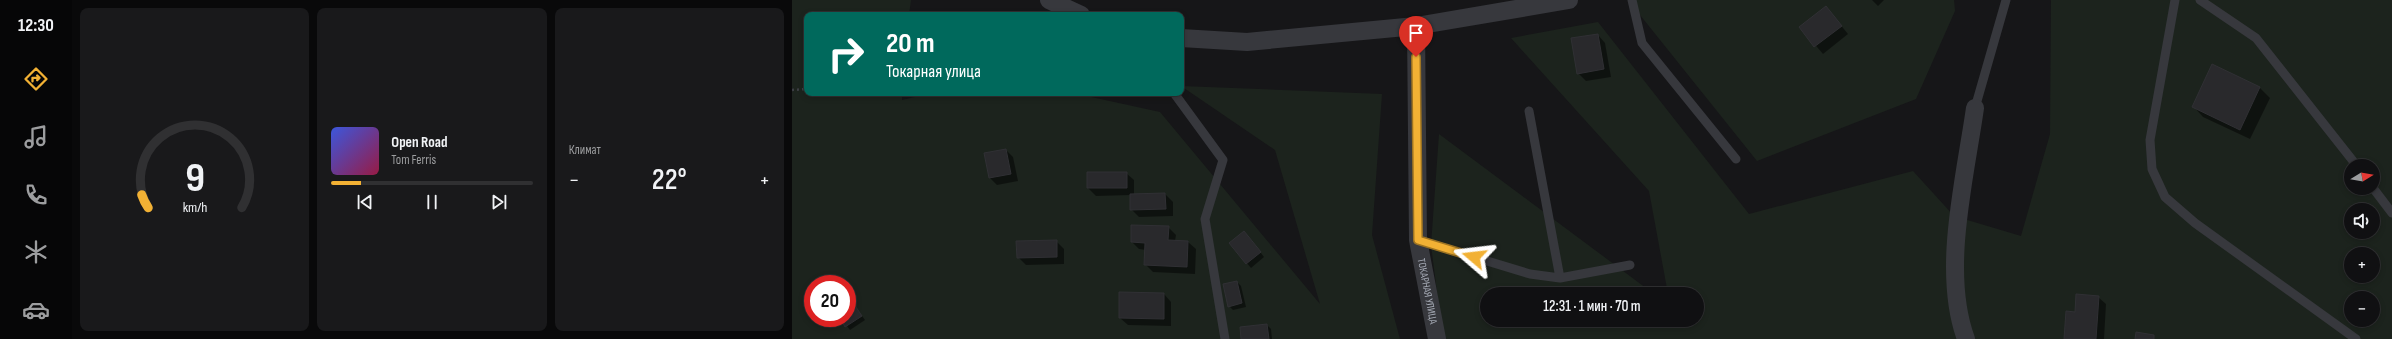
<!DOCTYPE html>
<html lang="ru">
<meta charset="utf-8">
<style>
:root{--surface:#101012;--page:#19191b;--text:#f1f3f6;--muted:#9c9d9f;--line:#303032;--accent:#f2b134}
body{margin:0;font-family:"Sofia Sans Condensed",sans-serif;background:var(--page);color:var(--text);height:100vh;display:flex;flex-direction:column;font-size:15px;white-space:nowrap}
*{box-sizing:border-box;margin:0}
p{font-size:13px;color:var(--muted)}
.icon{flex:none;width:22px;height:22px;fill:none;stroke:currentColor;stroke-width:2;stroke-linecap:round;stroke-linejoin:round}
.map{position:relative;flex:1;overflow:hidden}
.panel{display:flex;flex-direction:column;gap:8px;padding:8px;background:#09090a;width:720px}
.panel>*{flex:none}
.hud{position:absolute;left:12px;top:12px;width:380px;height:84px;border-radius:8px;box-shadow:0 2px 6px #0003,0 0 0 1px var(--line);background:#00695c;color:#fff;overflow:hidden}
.needle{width:26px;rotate:79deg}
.buttons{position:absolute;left:1552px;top:159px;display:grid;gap:8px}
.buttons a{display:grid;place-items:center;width:36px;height:36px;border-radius:50%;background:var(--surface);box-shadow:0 2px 6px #0003,0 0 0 1px var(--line);font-size:20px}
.speed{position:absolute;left:12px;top:275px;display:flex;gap:8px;font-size:20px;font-weight:700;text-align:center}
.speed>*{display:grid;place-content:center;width:52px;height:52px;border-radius:50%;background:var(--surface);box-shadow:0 2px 6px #0003,0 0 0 1px var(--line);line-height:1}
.speed .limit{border:6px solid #d22;background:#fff;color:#111}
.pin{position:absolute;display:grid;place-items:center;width:34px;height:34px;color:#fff;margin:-41px -17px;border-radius:50% 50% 50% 0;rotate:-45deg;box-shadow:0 0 4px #0007}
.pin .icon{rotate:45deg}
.me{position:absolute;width:44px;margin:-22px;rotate:287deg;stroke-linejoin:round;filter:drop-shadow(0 0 3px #0008)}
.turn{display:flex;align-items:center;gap:14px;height:84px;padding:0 16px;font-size:18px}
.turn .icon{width:52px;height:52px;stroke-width:2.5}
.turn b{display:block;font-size:28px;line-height:34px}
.big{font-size:30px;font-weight:600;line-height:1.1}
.panel .tile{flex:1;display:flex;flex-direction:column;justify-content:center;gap:6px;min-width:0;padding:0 14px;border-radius:8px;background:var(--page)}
.panel .dial{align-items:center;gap:0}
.dial svg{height:104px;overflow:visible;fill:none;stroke:var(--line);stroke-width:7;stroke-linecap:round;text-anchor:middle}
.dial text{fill:var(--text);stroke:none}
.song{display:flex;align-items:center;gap:12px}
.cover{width:48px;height:48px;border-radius:6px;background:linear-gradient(135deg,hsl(230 70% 55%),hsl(340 70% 35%))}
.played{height:4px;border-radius:2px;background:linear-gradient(90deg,var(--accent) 15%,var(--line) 15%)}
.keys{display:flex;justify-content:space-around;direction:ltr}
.heat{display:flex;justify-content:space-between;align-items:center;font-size:22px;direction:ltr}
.panel .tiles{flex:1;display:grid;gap:8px;grid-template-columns:repeat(3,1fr)}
.trip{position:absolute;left:688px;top:287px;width:224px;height:40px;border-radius:20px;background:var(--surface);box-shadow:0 2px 6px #0003,0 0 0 1px var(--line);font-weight:600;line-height:40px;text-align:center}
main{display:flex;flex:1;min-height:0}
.tabs{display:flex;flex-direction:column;width:72px;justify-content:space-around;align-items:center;background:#060607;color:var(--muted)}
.tabs .icon{width:28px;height:28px}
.tabs .current{color:var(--accent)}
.tabs b{font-size:18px;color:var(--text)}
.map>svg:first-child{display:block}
.green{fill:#1c231d;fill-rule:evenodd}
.shadow{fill:#0007}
.building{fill:#29292c;stroke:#303034}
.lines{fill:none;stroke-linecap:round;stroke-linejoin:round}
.path{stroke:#3d3f44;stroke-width:2.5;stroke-dasharray:2 3;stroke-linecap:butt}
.service{stroke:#37383d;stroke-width:9}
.minor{stroke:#37383d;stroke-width:18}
.route-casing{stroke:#9d7322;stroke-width:10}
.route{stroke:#f2b134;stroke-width:7}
.labels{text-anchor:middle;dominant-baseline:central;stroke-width:4;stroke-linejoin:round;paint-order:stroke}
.street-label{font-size:11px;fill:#a8adb8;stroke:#111113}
</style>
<main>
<nav class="tabs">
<b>12:30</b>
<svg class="icon current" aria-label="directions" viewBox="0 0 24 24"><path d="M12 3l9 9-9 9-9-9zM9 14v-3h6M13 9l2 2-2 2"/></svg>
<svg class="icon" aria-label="music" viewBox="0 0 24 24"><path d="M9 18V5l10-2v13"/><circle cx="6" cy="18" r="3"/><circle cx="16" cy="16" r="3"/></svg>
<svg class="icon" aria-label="phone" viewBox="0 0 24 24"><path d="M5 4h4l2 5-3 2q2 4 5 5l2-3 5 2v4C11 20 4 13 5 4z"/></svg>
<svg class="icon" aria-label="climate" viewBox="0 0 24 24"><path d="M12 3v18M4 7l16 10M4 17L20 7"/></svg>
<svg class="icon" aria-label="car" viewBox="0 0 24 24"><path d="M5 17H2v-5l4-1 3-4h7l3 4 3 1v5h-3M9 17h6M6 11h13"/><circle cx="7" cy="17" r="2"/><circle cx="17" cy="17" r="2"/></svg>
</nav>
<section class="panel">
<div class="tiles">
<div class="tile dial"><svg viewBox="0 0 100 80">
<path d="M14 69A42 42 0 1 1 86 69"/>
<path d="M14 69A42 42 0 0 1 9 59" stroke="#f2b134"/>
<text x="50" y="56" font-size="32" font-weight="700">9</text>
<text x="50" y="72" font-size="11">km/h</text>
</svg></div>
<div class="tile">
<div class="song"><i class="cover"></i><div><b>Open Road</b><p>Tom Ferris</p></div></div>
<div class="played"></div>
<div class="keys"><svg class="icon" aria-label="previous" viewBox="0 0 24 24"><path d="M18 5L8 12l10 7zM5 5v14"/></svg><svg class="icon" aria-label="pause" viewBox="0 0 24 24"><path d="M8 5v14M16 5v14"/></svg><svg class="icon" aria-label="next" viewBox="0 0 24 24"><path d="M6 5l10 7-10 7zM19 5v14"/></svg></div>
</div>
<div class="tile"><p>Климат</p>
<div class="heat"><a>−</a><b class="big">22°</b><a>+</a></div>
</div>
</div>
</section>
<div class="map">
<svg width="1600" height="339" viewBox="0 0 1600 339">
<rect width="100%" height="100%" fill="#161618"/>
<path class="green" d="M0,0H119L117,15H15V93H110V100L140,93H281L368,112L528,304L483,150L389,86L590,94L580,235L608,339H0ZM21,284H55V318H21Z
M836,0H1162L1163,11L1124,99L965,161Z
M1259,0H1600V339H651L639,245L647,134L862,294H695V320H905V294H876L857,191L719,38L806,22L957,214L1121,171L1162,216L1229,236L1258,134ZM1559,166H1581V188H1559ZM1559,210H1581V232H1559ZM1559,254H1581V276H1559ZM1559,298H1581V320H1559Z"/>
<path class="shadow" d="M1080,0H1092L1086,6Z
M1034,7L1056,34L1031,54L1008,27Z
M806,35L813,43L819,77L794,81L786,73Z
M1468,88L1478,98L1458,139L1411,117L1401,106Z
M214,150L221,157L226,181L205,185L198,178Z
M334,173L342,180V195L373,194L381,202V216L347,217L339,209V195L304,196L296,188Z
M376,227L384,235L383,241L396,242L404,249L403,274L361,272L353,264L354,250L347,249L340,242Z
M456,236L472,257L459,268L438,243Z
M264,241L272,249V264L234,265L226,257Z
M445,282L449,286L454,307L441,310L437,306Z
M372,294L379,302V326L336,325L328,318Z
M1306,297L1314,304L1312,339H1273L1284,313Z
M62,305L73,320L58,330L49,318H55V309Z
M475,325L479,329L480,339H450Z"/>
<path class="building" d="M1034,6L1050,26L1022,47L1007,27Z
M806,34L812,69L785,74L779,38Z
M1420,64L1468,87L1448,130L1400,107Z
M214,149L219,174L197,178L192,153Z
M295,172H335V188H295Z
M373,193L374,209L338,210V194Z
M339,225L377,226L376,240L396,241L395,267L352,265L353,243L339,242Z
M452,231L469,252L454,264L437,243Z
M265,240V257L225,258L224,241Z
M445,281L450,303L436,307L431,284Z
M327,292L372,293V319L327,318Z
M1284,294L1307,296L1304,339H1272L1274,311L1283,312Z
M62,304L70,316L53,327L48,318H55V308Z
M475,324L477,339H449L448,327Z
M1344,332L1362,335V339H1343Z"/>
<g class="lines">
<path class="path" d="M0,90L15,89"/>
<path class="service" d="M840,0L850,43L944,159
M1383,0L1358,140L1360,169L1373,197L1403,223L1564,339
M1408,0L1464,38L1565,166
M382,93L431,160L413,219L433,339
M1183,108L1214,0
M737,111L768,278
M1581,188L1600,213
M626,240L738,274L768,278L838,265"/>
<g class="minor">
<path d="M257,0L289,15"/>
<path id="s1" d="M624,26L626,240L645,339"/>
<path d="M389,38L455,42L624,26L777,0"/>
<path d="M1174,339C1149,271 1173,179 1183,108"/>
</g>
</g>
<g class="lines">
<g class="route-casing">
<path id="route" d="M624,57L626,240L682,257"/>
</g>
<use href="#route" class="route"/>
</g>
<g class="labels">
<g class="street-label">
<text stroke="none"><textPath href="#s1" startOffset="266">ТОКАРНАЯ УЛИЦА</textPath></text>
</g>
</g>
</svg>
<div class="buttons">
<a><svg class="needle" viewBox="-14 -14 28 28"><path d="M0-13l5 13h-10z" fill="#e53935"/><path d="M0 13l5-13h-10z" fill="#9c9d9f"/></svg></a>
<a><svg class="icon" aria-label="sound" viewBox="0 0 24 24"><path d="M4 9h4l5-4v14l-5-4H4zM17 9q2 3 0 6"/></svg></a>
<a>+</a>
<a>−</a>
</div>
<div class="speed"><div class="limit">20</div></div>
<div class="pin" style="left:624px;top:57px;background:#d93025"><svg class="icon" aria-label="arrive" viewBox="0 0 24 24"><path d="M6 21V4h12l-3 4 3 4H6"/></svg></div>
<svg class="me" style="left:682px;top:257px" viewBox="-20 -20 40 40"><path d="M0-17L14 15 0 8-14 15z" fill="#f2b134" stroke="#fff" stroke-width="4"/></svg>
<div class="trip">12:31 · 1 мин · 70 m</div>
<div class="hud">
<div class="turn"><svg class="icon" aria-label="right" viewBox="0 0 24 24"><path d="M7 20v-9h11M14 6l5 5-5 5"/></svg><div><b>20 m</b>Токарная улица</div></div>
</div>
</div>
</main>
